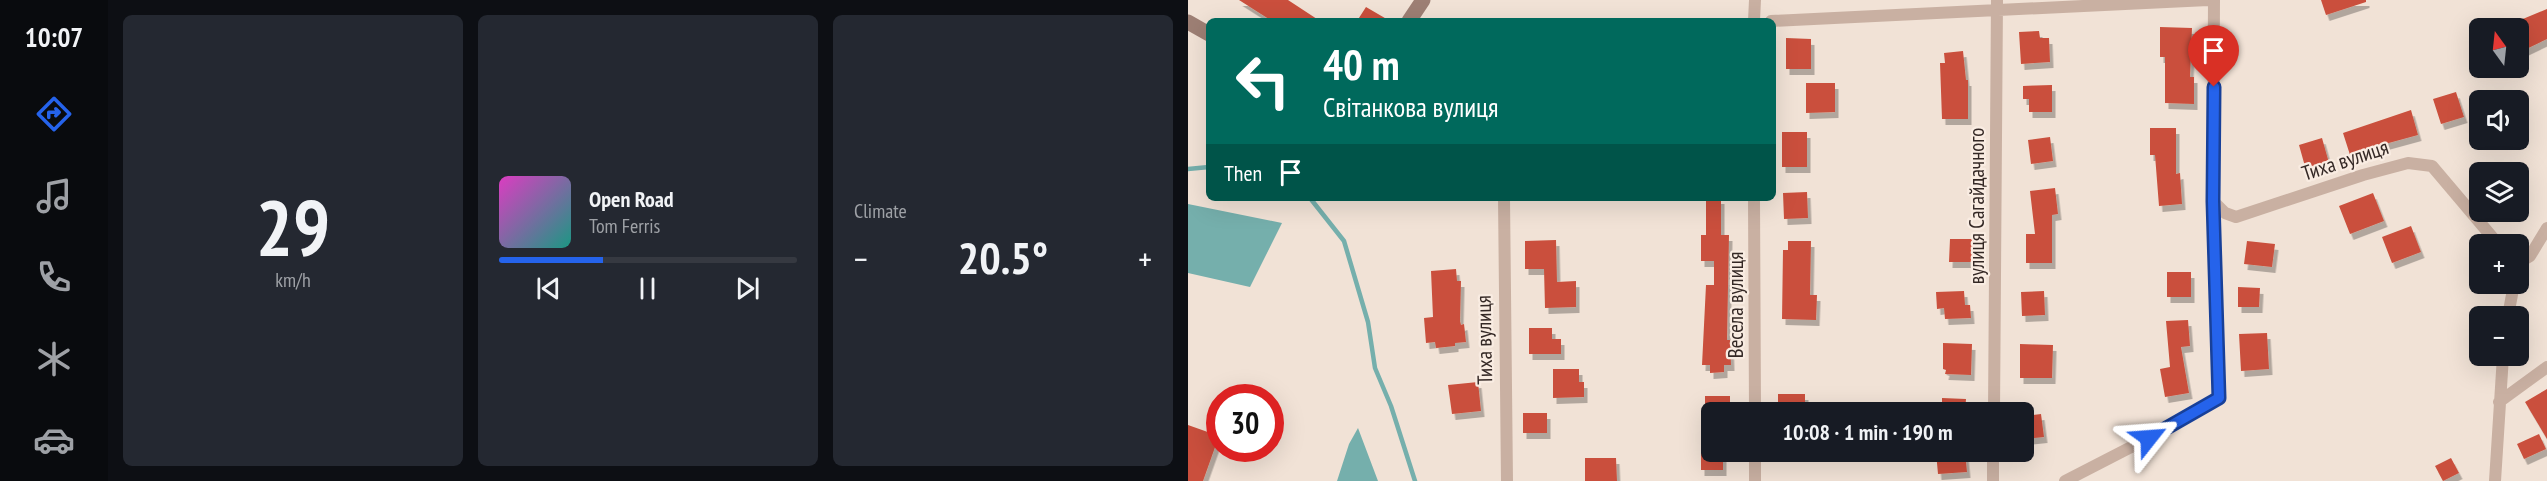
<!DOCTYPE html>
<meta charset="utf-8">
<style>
:root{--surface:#171b24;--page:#242831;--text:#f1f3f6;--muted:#9ea1a6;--line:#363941;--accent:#2563eb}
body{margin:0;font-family:"PT Sans Narrow",sans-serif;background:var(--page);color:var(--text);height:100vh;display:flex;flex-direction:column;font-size:22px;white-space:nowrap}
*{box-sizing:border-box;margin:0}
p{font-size:20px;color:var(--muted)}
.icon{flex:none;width:33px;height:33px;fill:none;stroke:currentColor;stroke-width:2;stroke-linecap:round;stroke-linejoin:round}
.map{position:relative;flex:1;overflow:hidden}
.details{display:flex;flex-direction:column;gap:15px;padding:15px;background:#0d0f14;width:1080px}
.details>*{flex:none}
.top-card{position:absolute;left:18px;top:18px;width:570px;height:183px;border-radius:9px;box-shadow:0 6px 24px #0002;background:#00695c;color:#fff;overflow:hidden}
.needle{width:39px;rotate:345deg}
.buttons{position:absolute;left:1281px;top:18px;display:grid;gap:12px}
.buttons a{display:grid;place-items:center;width:60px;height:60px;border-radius:9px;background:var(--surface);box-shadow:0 6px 24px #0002;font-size:30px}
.speed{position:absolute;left:18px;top:384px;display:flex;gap:12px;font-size:30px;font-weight:700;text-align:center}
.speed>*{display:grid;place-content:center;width:78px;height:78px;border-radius:50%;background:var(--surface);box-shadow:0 6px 24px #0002;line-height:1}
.speed .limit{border:9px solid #d22;background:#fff;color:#111}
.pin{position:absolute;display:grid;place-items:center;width:51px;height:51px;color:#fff;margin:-62px -26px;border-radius:50% 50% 50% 0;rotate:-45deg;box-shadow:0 0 6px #0007}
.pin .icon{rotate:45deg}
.me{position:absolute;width:66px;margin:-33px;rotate:62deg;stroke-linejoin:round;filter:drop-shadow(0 0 4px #0008)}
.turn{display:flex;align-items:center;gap:21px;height:126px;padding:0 18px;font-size:27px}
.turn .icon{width:78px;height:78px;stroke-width:2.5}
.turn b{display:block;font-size:42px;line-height:51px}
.then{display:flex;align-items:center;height:57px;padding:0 18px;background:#0003;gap:12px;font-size:22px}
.big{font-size:45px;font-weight:800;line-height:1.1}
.details .tile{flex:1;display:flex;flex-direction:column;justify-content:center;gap:9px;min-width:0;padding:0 21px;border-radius:9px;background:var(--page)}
.details .dial{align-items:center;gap:0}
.dial b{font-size:78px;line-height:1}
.song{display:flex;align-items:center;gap:18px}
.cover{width:72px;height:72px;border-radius:9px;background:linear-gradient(135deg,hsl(310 70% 55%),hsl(170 70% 35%))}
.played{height:6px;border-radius:3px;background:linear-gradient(90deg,var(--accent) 35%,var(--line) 35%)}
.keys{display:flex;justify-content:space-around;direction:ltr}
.heat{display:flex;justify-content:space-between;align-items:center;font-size:33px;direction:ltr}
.details .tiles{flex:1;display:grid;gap:15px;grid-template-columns:repeat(3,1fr)}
.trip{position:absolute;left:513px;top:402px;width:333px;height:60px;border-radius:9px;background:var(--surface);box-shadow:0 6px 24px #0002;font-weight:800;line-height:60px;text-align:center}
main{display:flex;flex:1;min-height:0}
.dock{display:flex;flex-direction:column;width:108px;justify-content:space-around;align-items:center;background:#090b0e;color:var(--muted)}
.dock .icon{width:42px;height:42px}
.dock .on{color:var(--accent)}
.dock b{font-size:27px;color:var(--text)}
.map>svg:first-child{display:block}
.water{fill:#75afac}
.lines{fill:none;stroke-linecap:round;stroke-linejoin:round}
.stream{stroke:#75afac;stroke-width:4.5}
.building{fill:#ca503c;filter:url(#shadow)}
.street{stroke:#c9b0a2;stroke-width:12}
.secondary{stroke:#9d7f74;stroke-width:15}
.route-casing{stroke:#184099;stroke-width:15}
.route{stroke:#2563eb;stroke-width:10}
.labels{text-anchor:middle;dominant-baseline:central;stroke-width:4.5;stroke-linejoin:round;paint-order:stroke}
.street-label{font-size:21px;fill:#342825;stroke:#f9ece2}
</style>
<main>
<nav class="dock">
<b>10:07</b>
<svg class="icon on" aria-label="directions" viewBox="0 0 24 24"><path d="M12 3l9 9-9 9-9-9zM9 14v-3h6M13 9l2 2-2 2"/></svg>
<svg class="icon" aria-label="music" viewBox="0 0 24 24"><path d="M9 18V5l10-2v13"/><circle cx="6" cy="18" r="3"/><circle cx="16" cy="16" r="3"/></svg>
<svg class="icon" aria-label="phone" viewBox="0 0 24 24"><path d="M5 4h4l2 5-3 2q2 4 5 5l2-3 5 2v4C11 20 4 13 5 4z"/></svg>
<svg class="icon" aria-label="climate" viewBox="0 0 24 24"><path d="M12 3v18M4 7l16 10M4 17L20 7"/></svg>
<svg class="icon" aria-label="car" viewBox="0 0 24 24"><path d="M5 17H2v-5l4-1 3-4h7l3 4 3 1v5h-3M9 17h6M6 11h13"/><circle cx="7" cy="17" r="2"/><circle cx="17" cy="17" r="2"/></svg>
</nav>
<section class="details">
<div class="tiles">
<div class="tile dial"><b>29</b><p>km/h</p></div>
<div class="tile">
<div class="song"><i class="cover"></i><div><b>Open Road</b><p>Tom Ferris</p></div></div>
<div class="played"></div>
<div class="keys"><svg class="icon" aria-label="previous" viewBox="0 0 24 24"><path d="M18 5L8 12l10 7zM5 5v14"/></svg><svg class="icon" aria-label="pause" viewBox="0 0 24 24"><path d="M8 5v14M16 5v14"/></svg><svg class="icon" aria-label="next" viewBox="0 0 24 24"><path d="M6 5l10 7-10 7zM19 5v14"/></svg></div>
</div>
<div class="tile"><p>Climate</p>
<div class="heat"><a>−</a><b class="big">20.5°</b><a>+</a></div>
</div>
</div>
</section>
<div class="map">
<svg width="1359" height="481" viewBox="0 0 1359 481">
<defs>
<filter id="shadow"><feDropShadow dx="3.5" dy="6" stdDeviation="0" flood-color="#0004"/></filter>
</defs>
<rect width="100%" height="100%" fill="#f1e2d6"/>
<path class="water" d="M0,204L94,223L62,287L0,273Z
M170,428L190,481H149L161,444Z"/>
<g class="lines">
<path class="stream" d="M0,169L21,167
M122,198L156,241L180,322L187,368L203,406L227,481"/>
</g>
<path class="building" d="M51,0H100L132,21H84Z
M1133,0H1178V2L1138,15Z
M178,7L202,21H169Z
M1359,9V39L1330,53V21Z
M972,27L1004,28L1002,77H1006V104L977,103V57H972Z
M851,31L852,38H861L862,62L833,64L831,32Z
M598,38L623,39V69H598Z
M775,51L778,80H780V119H754L752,63H757L756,53Z
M618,83H647V112L618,113Z
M864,85V112H841V99H835V86Z
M1268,92L1276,117L1253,124L1245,99Z
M1223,110L1230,135L1186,147L1187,151L1163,158L1155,133Z
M962,128H988V174L992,173L994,204L971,206L967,155H962Z
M594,132H619V167H594Z
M862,137L865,161L843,164L840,140Z
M1134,138L1141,163L1118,170L1111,145Z
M867,188L870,214L864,215V263H838V234H847L842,191Z
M619,192L620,218L596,219L595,193Z
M1185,193L1196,221L1162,234L1151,206Z
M518,198H533V235H541L539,340H542L543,365H536V372L522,373V365H514L518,285H526V261H513V235H518Z
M1223,226L1233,252L1204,263L1194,237Z
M762,239H784V262H761Z
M368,240L369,282L388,281V307L357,308L356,269H337V241Z
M600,241H623L622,295H629L628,320L594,319L595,250H600Z
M1059,241L1087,244L1084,267L1056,264Z
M268,269L269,281H273L272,321L273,325L276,324L278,342L267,343V346L248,348L247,342L238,343L236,318L245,317L243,271Z
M979,272H1003V297H979Z
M1050,287L1072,288L1071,307H1050Z
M776,291L777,305H782L783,318L757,319L756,308L749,309L748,292Z
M856,291L857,315L834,316L833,292Z
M1000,320L1002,346L993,347L1001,393L977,397L972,369L982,367L978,321Z
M341,328H364V339H373V354H341Z
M1079,333L1081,369L1053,371L1051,334Z
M755,343L784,344L783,375L757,374L758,370L755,369Z
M832,344L865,345L864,378H832Z
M365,369H391V382H396V397L365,398Z
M290,382L293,411L264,414L260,385Z
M1359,389V439L1337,402Z
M590,394H617V412H590Z
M517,396H542V412H517Z
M754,398L778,399L777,412H754Z
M335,413H359V433H335Z
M853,414L856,437L836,439V416Z
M0,425L31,436L15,481H0Z
M1351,434L1358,449L1336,459L1329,444Z
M513,452H535V470H513Z
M748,452H777L779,472L750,474Z
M397,458H428L429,481H397Z
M1263,458L1271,473L1255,481L1247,466Z"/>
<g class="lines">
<path class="street" d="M566,21L567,0
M583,21L1020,0
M316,198L319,481
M566,198L567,412
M1025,201L1037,213L1048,217L1175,175L1220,163L1244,166L1310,244
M1330,263L1342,256L1359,228
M1320,316L1326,284
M1311,402L1359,367
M806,412L809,0
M567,452V481
M805,481V452
M877,481L982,427L1031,398L1025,201L1026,0
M1307,481L1315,356"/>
<path class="secondary" d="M221,21L235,0
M0,22L21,34"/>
</g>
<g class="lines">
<g class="route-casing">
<path id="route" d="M961,438L1031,398L1025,201L1026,87"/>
</g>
<use href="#route" class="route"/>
</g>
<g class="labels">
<g class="street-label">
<text transform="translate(1157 160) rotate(-18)">Тиха вулиця</text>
<text transform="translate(788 206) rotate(-90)">вулиця Сагайдачного</text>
<text transform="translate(547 305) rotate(-90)">Весела вулиця</text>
<text transform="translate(296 340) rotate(-91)">Тиха вулиця</text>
</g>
</g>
</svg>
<div class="buttons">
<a><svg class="needle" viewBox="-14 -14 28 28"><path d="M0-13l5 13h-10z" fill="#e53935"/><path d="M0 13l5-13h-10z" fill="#9ea1a6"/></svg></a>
<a><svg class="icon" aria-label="sound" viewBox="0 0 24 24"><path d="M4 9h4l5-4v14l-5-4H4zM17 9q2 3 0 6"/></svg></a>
<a><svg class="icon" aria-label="layers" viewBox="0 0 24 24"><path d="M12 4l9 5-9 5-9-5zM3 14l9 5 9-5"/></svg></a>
<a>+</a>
<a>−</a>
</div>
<div class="speed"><div class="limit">30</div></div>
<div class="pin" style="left:1026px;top:87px;background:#d93025"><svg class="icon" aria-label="arrive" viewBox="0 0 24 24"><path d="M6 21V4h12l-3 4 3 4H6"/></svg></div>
<svg class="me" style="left:961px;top:438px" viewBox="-20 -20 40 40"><path d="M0-17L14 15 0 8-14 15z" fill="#2563eb" stroke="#fff" stroke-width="4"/></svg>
<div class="trip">10:08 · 1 min · 190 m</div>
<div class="top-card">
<div class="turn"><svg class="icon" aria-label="left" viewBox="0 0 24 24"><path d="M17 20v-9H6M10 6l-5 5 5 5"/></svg><div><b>40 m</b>Світанкова вулиця</div></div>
<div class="then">Then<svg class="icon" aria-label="arrive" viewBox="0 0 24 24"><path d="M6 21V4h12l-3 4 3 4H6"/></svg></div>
</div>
</div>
</main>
